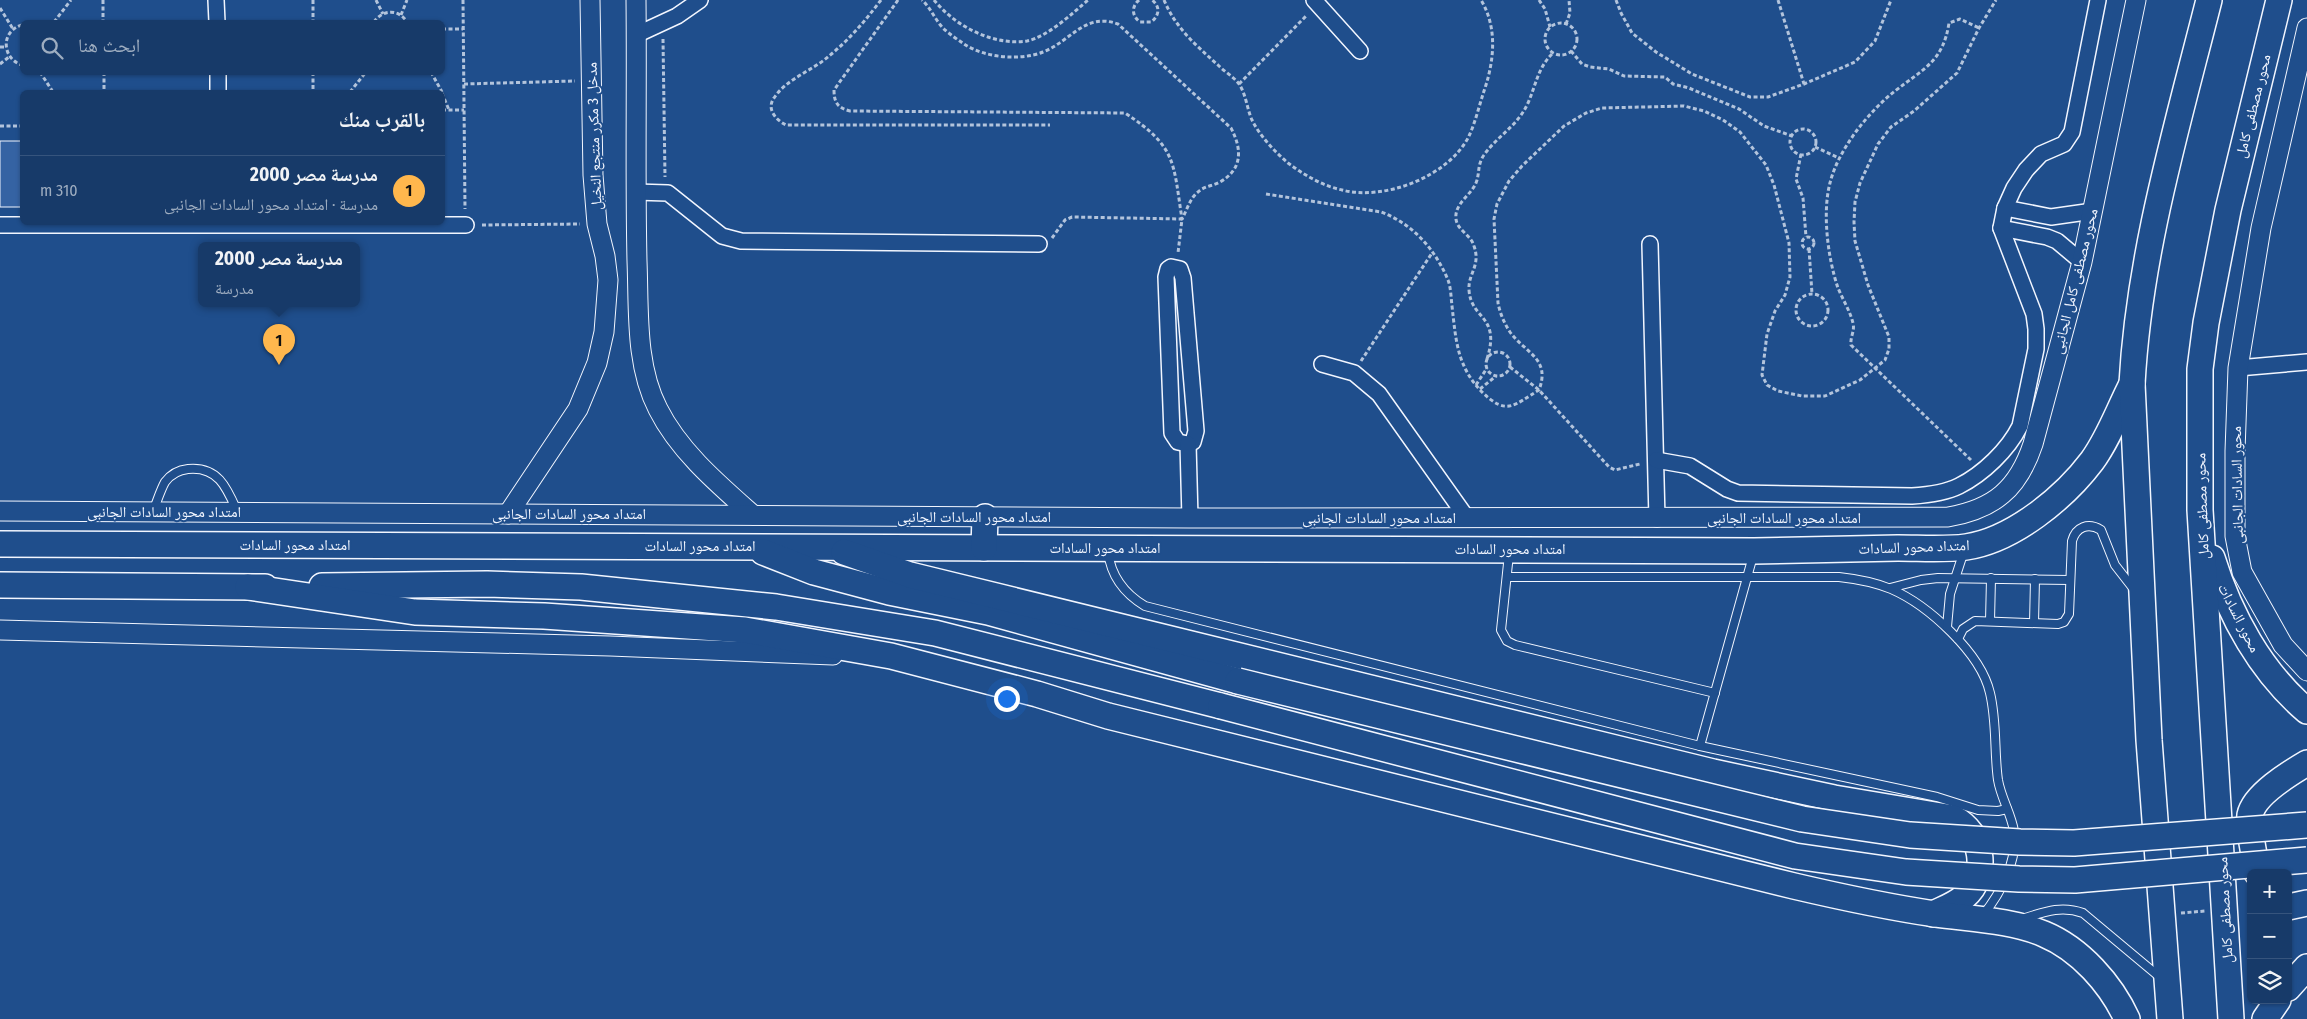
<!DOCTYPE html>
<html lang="ar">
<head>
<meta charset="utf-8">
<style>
	:root { --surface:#173a69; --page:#244571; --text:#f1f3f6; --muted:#9eadc0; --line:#36547d; --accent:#ffb74d }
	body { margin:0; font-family:"Fira Sans Condensed","Noto Naskh Arabic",sans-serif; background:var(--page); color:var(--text); direction:rtl }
	.controls { position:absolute; right:15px; bottom:15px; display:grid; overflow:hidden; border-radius:8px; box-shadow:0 1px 4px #0004 }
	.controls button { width:45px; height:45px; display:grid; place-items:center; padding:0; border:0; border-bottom:1px solid var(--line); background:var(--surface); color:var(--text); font:25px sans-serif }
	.you { position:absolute; left:1006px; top:698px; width:18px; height:18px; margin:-12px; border:4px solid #fff; border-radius:50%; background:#1a73e8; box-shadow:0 0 0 8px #1a73e833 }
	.badge { display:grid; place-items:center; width:32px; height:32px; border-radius:50%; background:var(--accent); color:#111; font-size:16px; font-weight:700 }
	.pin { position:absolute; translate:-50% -41px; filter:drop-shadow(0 1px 2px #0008) }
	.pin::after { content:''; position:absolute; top:26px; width:18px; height:15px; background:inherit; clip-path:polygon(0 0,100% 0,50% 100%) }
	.popup { position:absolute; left:198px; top:242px; width:162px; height:65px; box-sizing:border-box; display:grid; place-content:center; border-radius:8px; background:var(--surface); filter:drop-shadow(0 1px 4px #0005); font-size:16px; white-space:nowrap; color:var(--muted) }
	.popup b { font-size:19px; color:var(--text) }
	.popup::after { content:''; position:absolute; left:50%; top:100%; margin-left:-10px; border:10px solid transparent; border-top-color:var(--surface) }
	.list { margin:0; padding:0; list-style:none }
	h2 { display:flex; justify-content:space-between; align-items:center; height:65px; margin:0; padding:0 20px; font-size:21px }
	h2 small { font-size:16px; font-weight:400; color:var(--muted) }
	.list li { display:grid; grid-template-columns:32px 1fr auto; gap:15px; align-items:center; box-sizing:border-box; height:70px; padding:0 20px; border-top:1px solid var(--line) }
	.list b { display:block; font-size:19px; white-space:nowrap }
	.list p { margin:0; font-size:16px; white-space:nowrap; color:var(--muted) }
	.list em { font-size:16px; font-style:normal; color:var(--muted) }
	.icon { flex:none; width:28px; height:28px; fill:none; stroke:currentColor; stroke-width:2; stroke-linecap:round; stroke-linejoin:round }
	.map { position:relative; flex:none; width:2307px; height:1019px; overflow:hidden; direction:ltr }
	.search { position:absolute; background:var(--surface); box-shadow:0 1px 4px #0004; left:20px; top:20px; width:425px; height:55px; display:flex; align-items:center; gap:12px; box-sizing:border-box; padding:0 18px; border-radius:8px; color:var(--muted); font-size:19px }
	.panel { position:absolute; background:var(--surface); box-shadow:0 1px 4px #0004; left:20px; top:90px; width:425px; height:135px; border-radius:8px; direction:rtl }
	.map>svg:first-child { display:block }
	.building { fill:#3563a3; stroke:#f2f6ff }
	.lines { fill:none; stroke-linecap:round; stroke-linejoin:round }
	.service-casing { stroke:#f2f6ff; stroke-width:10 }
	.minor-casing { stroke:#f2f6ff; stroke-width:18 }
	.tertiary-casing { stroke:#f2f6ff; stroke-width:21 }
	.primary-casing { stroke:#f2f6ff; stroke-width:28 }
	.path { stroke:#b3c4dc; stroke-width:3; stroke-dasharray:4 2.5; stroke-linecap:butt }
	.service { stroke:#1f4e8c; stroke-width:8 }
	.minor { stroke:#1f4e8c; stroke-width:15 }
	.tertiary { stroke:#1f4e8c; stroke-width:19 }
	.primary { stroke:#1f4e8c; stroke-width:25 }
	.primary-bridge-casing { stroke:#f2f6ff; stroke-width:28; stroke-linecap:butt }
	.primary-bridge { stroke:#1f4e8c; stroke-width:25 }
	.labels { text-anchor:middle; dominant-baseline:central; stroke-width:4; stroke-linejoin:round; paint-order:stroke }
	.street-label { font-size:15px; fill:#f2f6ff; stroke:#1f4e8c }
</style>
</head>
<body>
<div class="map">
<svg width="2307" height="1019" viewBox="0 0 2307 1019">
	<rect width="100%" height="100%" fill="#1f4e8c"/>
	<!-- building -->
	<rect class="building" x="0" y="141" width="22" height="66"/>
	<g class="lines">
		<!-- service casing -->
		<g class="service-casing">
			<g id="service">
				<path d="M 153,511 C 157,502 160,491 165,482 C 171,474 178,470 188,469 C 218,466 227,488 237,511"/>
				<path d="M 1108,552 C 1111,576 1125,594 1145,606 L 1700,746 L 1937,797 L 1978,810 L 1998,811 L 2007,809"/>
				<polyline points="1509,554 1501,630 1507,641 1515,645 1715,693"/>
				<path d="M 1507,577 L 1839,577 C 1857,579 1874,582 1891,589 C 1928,605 1981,653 1990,693 C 1997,722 1994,752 1998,780 C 2001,798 2011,813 2014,831 C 2018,860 2001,893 1983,915"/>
				<polyline points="1890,588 1921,580 1938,578 2070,580"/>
				<polyline points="1990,621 1991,578"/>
				<polyline points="2034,623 2035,579"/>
				<polyline points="1947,627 1950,594 1964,551"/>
				<path d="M 1958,639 L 1963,629 L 1975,621 L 2058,624 L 2064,622 L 2069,614 L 2072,541 C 2076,527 2088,522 2101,530 L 2115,565 L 2136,592"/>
				<polyline points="1700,746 1753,556"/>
				<path d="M 2022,919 C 2044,912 2061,905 2083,913 L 2162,979"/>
			</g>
		</g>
		<!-- minor casing -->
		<g class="minor-casing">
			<g id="minor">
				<polyline points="216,0 217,22"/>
				<polyline points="1314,0 1360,51"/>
				<polyline points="636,35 677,16 700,0"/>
				<polyline points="218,72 218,92"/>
				<polyline points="635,192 668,193 722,236 741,241 1039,244"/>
				<polyline points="2005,208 2051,217 2093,211"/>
				<polyline points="0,225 466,225"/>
				<polyline points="2001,228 2047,237 2057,241 2082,262"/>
				<polyline points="1650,244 1657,519"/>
				<polygon points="1171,267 1180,269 1183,278 1196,431 1193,442 1188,444 1178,442 1172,433 1166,277 1168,269"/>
				<polyline points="1322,364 1354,373 1379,394 1467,518"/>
				<polyline points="2238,368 2307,362"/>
				<polyline points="1188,444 1190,518"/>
				<path d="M 1656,460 L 1690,466 L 1727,489 L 1738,493 L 1912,496 C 1928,495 1945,493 1959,486 C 1983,474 2008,450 2020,426 L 2036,349 L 2036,329 L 2034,314 L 2001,228 L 2005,208 L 2014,188 L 2026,170 L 2041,154 L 2064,144 L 2072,132 L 2098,0"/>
			</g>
		</g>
		<!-- tertiary casing -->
		<g class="tertiary-casing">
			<g id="tertiary">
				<path d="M 636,0 C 637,87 635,174 637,261 C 639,309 635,365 658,409 C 679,451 718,484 753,515"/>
				<polyline points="2307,28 2261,228 2238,368 2235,451 2235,536 2242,572 2283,645 2307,671"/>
				<path d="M 0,511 L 1190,518 L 1948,517 C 1994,509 2018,489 2033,444 L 2082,262 L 2136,0"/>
				<polyline points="508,514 578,409 597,363 604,332 608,280 605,256 597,224 593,175 590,0"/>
				<polyline points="0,630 610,646 833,655"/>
			</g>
		</g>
		<!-- primary casing -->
		<g class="primary-casing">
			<g id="primary">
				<path d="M 0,544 L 1754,551 C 1802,550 1850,549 1898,548 C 1920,548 1944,550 1966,547 C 2013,540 2064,498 2092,461 C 2109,438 2119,409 2132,384"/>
				<polyline points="984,548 985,517"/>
				<polyline points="763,552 814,572 889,592 988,612 1238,681"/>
				<path d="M 844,552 L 910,575 L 1713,772 L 1834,798 L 1953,818 C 1983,833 1990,874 1964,897 C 1955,905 1943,909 1933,914"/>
				<path d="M 2212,558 C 2230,616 2261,672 2307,711"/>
				<polyline points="0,585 265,587"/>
				<polyline points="322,586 487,584 581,587 776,607 935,633 1221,706"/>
				<path d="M 248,587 L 415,612 L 544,616 L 745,630 L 891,656 L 1037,694 L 1108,716 L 1794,886 C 1841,897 1888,907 1935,914 C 1971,919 2011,920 2044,934 C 2080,949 2111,984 2127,1019"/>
				<path d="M 2257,873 C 2255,855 2248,832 2250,815 C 2254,795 2290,773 2307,763"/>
				<polyline points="2288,907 2307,903"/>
				<polyline points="2288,988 2307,967"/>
				<path d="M 2170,1019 L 2149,740 L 2132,384 C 2139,253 2177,127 2209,0"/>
				<polyline points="2231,1019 2200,510 2200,369 2206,323 2228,210 2279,0"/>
				<polyline points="2265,1019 2278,1000"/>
			</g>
		</g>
		<!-- path -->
		<g class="path">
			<polyline points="103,0 103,22"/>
			<polyline points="313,0 313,22"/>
			<polyline points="376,0 383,14"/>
			<polyline points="463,0 465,209"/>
			<path d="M 881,0 C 865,21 849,40 829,56 C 812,71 786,79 774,98 C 766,109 776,120 786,125 L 1050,125"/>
			<path d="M 898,0 L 834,90 C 834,103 838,108 850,111 L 1125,113 C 1177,147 1173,162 1182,219 C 1187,210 1190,198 1198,192 C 1204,186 1213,186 1220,182 C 1243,169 1242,149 1231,128 L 1118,24 C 1085,12 1071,41 1043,52 C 1020,61 985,58 964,44 C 958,40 951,35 945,30 C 936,22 931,8 922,0"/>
			<path d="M 934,0 C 955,26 993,46 1027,41 C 1047,37 1073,13 1088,0"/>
			<path d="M 1139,0 C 1131,7 1132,16 1140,22 L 1151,22 C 1159,16 1161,7 1152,0"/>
			<path d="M 1164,0 C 1176,29 1197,46 1219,66 C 1225,72 1234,77 1239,84 C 1246,94 1247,109 1252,120 C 1260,136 1274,151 1288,163 C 1304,175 1323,186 1342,190 C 1384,201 1447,177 1468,138 C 1475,124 1479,106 1484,91 C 1494,62 1498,28 1481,0"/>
			<polyline points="1539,0 1545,9 1550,27"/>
			<polyline points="1616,0 1621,13 1632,33 1656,52 1692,74 1750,97 1768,97 1804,84 1855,62 1875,41 1891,0"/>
			<polyline points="1778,0 1804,84"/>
			<polyline points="0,8 13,29"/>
			<polyline points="401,15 407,0"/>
			<polyline points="54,22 71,0"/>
			<path d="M 374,22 C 383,9 399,9 407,22"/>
			<circle cx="1561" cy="39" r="16"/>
			<polyline points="1566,24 1570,13 1569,0"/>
			<path d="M 22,25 C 0,31 2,59 22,65"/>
			<polyline points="442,29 463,29"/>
			<polyline points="663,39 665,177"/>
			<polyline points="0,47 5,47"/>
			<polyline points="1571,51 1582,64 1590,67 1609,69 1624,76 1665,77 1673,84 1689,88 1739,109 1764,126 1792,136"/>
			<polyline points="0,64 9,57"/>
			<polyline points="40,72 53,92"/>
			<polyline points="104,72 104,92"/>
			<polyline points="313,72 313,92"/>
			<polyline points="431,72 442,92"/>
			<polyline points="464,84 575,81"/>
			<polyline points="1239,84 1307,15"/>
			<polyline points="350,92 366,72"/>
			<polyline points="442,93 449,110"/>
			<polyline points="442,110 464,110"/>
			<polyline points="0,126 22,126"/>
			<circle cx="1803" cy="142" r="13"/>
			<polyline points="1815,147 1839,158"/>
			<polyline points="1801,154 1796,179 1803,198 1806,237"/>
			<path d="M 1266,194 L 1381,212 C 1413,224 1435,249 1448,280 C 1451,288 1451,298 1452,306 C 1456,341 1457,367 1483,393 C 1507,416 1514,405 1539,390 C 1551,358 1525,353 1510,332 C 1504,323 1500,313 1498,303 L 1494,219 L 1497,204 L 1509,181 L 1522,166 L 1564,126 L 1586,113 L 1602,108 L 1684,106 L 1704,111 L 1723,120 L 1740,132 L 1766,165 L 1774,185 L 1789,243 L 1790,277 L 1785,295 L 1775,311 L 1767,334 L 1762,375 L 1767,385 L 1778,391 L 1802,396 L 1825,396 L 1860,380 L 1885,360 L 1889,349 L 1889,337 L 1868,285 L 1855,241 L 1854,222 L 1855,202 L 1860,183 L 1878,144 L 1891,127 L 1914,111 L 1957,73 L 1979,28 L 1996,0"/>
			<polyline points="482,225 580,224"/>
			<circle cx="1808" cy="243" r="6"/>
			<polyline points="1052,238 1065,220 1072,217 1182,219 1178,253"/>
			<polyline points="1809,249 1812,294"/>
			<circle cx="1812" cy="310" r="16"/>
			<circle cx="1498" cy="364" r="12"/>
			<path d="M 1487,359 C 1501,315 1471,320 1469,290 C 1468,273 1481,266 1474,246 C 1471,235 1457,230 1456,219 C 1454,204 1471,195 1476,183 C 1480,173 1477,165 1484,155 C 1498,135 1517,127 1528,103 C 1536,85 1538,67 1553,53"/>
			<polyline points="1361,361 1432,253"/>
			<polyline points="1510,367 1539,390 1609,467 1615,470 1640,464"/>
			<polyline points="1476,385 1487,368"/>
			<polyline points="1480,389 1496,376"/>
			<path d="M 1971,460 L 1851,345 C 1850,337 1855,331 1853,323 C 1850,311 1843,300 1838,288 C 1828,259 1822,213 1830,183 C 1838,150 1868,112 1895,91 C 1923,69 1943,62 1949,23 L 1960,19 L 1979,28"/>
			<polyline points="2181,913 2205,911"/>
		</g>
		<!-- service -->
		<use href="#service" class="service"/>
		<!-- minor -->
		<use href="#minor" class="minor"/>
		<!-- tertiary -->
		<use href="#tertiary" class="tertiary"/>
		<!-- primary -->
		<use href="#primary" class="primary"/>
		<!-- primary-bridge casing -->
		<g class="primary-bridge-casing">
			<g id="primary-bridge">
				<polyline points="1238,681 1802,819 1910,835 2020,842 2074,843 2307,825"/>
				<polyline points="1221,706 1795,856 1906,872 2019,879 2075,880 2307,860"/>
			</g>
		</g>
		<!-- primary-bridge -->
		<use href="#primary-bridge" class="primary-bridge"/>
	</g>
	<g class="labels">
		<!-- street labels -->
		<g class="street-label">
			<text transform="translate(2253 106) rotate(-76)">محور مصطفى كامل</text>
			<text transform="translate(594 136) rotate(-92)">مدخل 3 مكرر منتجع النخيل</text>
			<text transform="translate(2075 281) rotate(-76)">محور مصطفى كامل الجانبى</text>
			<text transform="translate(2237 485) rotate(-91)">محور السادات الجانبى</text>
			<text transform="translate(2202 506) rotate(-92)">محور مصطفى كامل</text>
			<text x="164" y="512">امتداد محور السادات الجانبى</text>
			<text x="569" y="514">امتداد محور السادات الجانبى</text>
			<text x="974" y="517">امتداد محور السادات الجانبى</text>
			<text x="1379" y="518">امتداد محور السادات الجانبى</text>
			<text x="1784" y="518">امتداد محور السادات الجانبى</text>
			<text x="295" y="545">امتداد محور السادات</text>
			<text x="700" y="546">امتداد محور السادات</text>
			<text transform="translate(1914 547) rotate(-2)">امتداد محور السادات</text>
			<text x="1105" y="548">امتداد محور السادات</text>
			<text x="1510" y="549">امتداد محور السادات</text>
			<text transform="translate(2239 618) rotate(63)">محور السادات</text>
			<text transform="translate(2225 910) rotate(-93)">محور مصطفى كامل</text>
		</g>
	</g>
</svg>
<div class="controls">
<button>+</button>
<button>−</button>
<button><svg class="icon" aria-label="layers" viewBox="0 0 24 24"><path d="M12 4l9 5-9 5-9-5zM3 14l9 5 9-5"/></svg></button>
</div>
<div class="you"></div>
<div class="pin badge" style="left:279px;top:365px">1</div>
<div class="popup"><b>مدرسة مصر 2000</b>مدرسة</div>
<div class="search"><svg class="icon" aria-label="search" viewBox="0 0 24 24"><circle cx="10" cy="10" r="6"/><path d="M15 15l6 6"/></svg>ابحث هنا</div>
<section class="panel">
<h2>بالقرب منك<small></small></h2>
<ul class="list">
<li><span class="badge">1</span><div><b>مدرسة مصر 2000</b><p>مدرسة · امتداد محور السادات الجانبى</p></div><em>310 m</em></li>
</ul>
</section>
</div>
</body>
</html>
